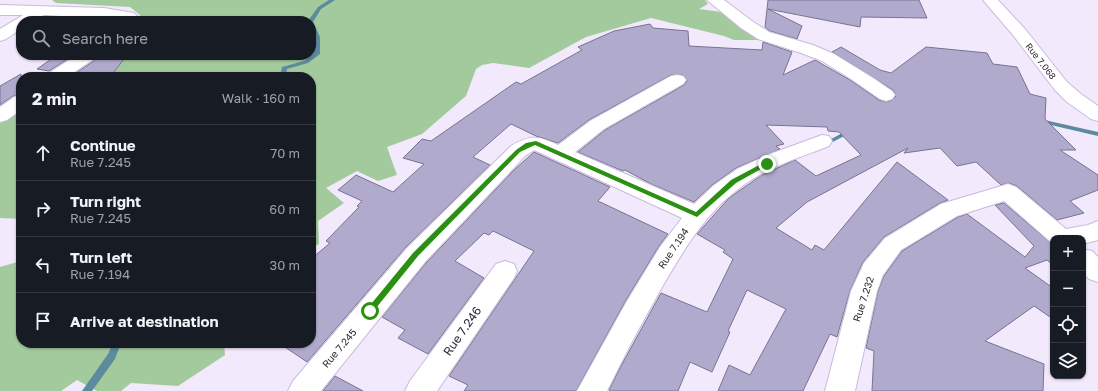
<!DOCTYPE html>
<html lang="en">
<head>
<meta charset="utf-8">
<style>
	:root { --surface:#171b24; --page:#20242c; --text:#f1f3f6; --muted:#9ea1a6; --line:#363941 }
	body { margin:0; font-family:"Golos Text",sans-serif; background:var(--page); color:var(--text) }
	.controls { position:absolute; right:12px; bottom:12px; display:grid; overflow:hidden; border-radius:8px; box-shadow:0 1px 3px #0004 }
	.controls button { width:36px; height:36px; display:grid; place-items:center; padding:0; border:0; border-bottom:1px solid var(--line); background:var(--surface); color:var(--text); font:20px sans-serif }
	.stop { position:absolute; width:12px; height:12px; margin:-9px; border:3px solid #2a9012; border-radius:50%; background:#fff }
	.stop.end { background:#2a9012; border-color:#fff; box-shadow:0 1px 4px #0008 }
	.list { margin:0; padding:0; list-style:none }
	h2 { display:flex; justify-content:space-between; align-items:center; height:52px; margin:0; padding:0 16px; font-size:17px }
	h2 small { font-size:13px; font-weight:400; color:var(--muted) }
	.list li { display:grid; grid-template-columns:26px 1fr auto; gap:12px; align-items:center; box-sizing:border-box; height:56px; padding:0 16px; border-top:1px solid var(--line) }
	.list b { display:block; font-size:15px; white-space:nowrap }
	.list p { margin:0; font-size:13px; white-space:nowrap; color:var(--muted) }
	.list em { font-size:13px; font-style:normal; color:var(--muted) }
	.icon { flex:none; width:22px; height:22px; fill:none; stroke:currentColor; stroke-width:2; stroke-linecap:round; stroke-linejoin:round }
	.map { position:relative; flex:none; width:1098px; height:391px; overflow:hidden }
	.search { position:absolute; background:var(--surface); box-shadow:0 1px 3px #0004; left:16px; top:16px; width:300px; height:44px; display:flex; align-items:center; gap:10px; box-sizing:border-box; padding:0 14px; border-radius:16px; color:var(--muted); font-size:15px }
	.panel { position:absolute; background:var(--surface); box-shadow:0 1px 3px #0004; left:16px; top:72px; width:300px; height:276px; border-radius:16px }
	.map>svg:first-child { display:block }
	.green { fill:#a3ca9c }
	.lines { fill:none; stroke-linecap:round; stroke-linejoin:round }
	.stream { fill:#5c8b9e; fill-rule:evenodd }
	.building { fill:#b0abcc; stroke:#797392 }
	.street-casing { stroke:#cabadb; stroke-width:2 }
	.street { fill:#fff; fill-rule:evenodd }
	.route { fill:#2a9012 }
	.labels { text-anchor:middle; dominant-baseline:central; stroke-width:3; stroke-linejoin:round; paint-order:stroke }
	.far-street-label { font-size:9px; fill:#2e2834; stroke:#fff }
	.street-label { font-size:10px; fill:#2e2834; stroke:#fff }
	.near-street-label { font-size:12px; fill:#2e2834; stroke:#fff }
</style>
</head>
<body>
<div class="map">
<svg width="1098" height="391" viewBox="0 0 1098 391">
	<rect width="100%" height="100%" fill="#f2e9fd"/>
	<!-- green -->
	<g class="green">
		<polygon points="52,0 705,0 708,4 699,9 729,13 760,40 734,40 724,36 651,18 586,37 529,68 493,63 482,65 476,69 466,96 422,134 387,147 397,175 378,181 357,171 326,188 344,203 318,221 319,244 311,248 311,77 80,77 91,72 102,61 96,56 98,55 311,55 311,21 140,21 140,15 130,7 56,3"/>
		<polygon points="21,107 21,219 0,218 0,122"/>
		<polygon points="21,261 21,343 224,343 225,355 178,386 131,383 121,391 97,391 77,380 61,391 0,391 0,267"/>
	</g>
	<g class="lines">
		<!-- stream -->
		<g class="stream">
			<polygon points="329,0 335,0 321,9 313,22 320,37 320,54 308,63 287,69 286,77 280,77 282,67 304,61 314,53 314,37 311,29 311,21 308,21 318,7"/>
			<polygon points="1040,119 1098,132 1098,136 1038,122 1037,121"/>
			<polygon points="846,131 848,132 849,133 848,134 827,145 825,146 822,144"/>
			<polygon points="113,343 121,343 115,359 92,391 82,391 108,354"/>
		</g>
	</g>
	<!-- building -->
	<g class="building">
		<polygon points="768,0 919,0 927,18 861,17 860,27 768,9 802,26 797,39 770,31 765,27"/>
		<polygon points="650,24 653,28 688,31 689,46 762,50 763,42 792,52 783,75 815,60 850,80 879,100 886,102 892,100 896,96 893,90 832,52 841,47 880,70 891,73 926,47 987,53 993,64 1017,67 1030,94 1046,98 1045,119 1076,150 1060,150 1098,175 1098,190 1070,201 1084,213 1057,220 1017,186 1009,183 1001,185 976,162 957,166 940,148 904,153 908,148 807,202 776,228 812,250 815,245 824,250 897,162 948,200 940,203 884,237 863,262 850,291 837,337 830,334 803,391 718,391 729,365 750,375 786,309 747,290 728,331 730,332 712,372 690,362 678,391 611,391 609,390 621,366 661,293 707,312 733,259 723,252 725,250 697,234 729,198 762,175 795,160 816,176 861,155 839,132 828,131 827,127 766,125 784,144 776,146 780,149 736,168 712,185 694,202 651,184 625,170 623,171 578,152 605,130 684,85 687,81 683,75 671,75 589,120 558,143 536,136 511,124 473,157 490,165 406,247 307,362 279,343 311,343 311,259 330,243 326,241 359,207 357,206 362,201 338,190 356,175 393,192 424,164 403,158 422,139 431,141 516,82 521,84 582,50 578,47 614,31"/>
		<polygon points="57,55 74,55 49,71 37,69"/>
		<polygon points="97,55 127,55 110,77 84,77 73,75 95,60"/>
		<polygon points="21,74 21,94 13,96 0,105 0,86"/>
		<polygon points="534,152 610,187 598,201 668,234 659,246 626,300 576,391 464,391 468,385 449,376 534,251 493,231 489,235 484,233 455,261 484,278 428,354 398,338 405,330 382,317 426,263 514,170"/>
		<polygon points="1004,203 1053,245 1053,265 1047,260 1025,268 1053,288 1053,319 1034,306 985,341 1044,364 1043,391 872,391 874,351 866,348 878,291 884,276 902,251 958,217 967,214 1025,257 1034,246 995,205"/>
		<polygon points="335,376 363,391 323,391"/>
	</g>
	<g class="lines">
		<!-- street casing -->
		<g class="street-casing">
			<g id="street">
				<polygon points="707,0 724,0 752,21 769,32 813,45 834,54 873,78 892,91 895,95 892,99 886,101 880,99 851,79 822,61 801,53 758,39 741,28"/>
				<polygon points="983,0 998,0 1025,29 1067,82 1081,94 1098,106 1098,121 1091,119 1067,102 1055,90 1013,35"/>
				<polygon points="0,5 104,8 134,13 142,21 44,15 34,21 21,21 21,29 6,39 0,41 0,29 23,15 0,15"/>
				<polygon points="77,55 96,55 94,59 67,77 46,77 49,73"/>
				<path d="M 677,75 L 683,76 L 686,80 L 683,84 L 604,129 L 575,152 L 694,204 L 713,186 L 737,169 L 770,154 L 822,135 L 829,136 L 832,141 L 829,146 C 799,158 767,167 741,187 C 705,213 683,251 661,289 C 642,322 624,356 607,391 L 577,391 L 627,301 L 660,247 L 682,218 L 534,150 L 525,156 L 425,262 L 321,391 L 288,391 L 293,381 L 407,248 L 511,146 C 532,134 537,136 558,145 L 590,121 L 671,76 Z"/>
				<polygon points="21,95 21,110 7,120 0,122 0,107 14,97"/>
				<polygon points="1008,184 1016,187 1066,229 1088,225 1098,221 1098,240 1083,244 1083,238 1053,238 1053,244 1004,201 957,216 901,250 883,275 877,291 855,391 825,391 851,291 864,263 885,238 941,204"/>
				<polygon points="1083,249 1092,251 1098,257 1098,282 1089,279 1083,273"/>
				<polygon points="505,261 514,264 517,271 514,278 437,391 405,391 410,381 496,264"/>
			</g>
		</g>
		<!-- street -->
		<use href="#street" class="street"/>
	</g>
	<!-- route -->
	<polygon class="route" points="536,141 696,212 731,180 765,162 770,164 736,183 697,217 535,145 520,152 418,256 372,313 367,313 367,309 413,253 516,150 526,143"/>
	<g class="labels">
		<!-- far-street labels -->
		<g class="far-street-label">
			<text transform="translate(1041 61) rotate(52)">Rue 7.068</text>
		</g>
		<!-- street labels -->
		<g class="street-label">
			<text transform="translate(673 248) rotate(-56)">Rue 7.194</text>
			<text transform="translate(863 299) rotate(-72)">Rue 7.232</text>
			<text transform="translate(339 348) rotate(-50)">Rue 7.245</text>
		</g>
		<!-- near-street labels -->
		<g class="near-street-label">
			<text transform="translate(462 331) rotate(-55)">Rue 7.246</text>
		</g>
	</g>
</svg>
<div class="controls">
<button>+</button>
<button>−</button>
<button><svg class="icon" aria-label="locate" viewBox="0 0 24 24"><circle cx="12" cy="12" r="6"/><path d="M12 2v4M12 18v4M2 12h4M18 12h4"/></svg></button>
<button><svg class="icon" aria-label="layers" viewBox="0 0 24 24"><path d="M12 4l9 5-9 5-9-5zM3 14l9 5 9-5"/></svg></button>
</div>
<div class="stop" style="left:370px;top:311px"></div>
<div class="stop end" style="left:767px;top:164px"></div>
<div class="search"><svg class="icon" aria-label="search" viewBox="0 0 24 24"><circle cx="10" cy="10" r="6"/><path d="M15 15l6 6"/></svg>Search here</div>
<section class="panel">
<h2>2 min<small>Walk · 160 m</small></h2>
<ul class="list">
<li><svg class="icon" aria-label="ahead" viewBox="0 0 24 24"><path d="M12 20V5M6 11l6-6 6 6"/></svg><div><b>Continue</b><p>Rue 7.245</p></div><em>70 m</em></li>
<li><svg class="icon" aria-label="right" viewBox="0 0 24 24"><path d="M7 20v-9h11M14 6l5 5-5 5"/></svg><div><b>Turn right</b><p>Rue 7.245</p></div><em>60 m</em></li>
<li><svg class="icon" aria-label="left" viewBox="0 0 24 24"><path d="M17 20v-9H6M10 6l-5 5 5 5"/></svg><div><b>Turn left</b><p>Rue 7.194</p></div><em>30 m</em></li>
<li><svg class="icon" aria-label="arrive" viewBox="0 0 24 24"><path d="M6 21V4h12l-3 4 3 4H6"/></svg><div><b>Arrive at destination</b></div></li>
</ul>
</section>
</div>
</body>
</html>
